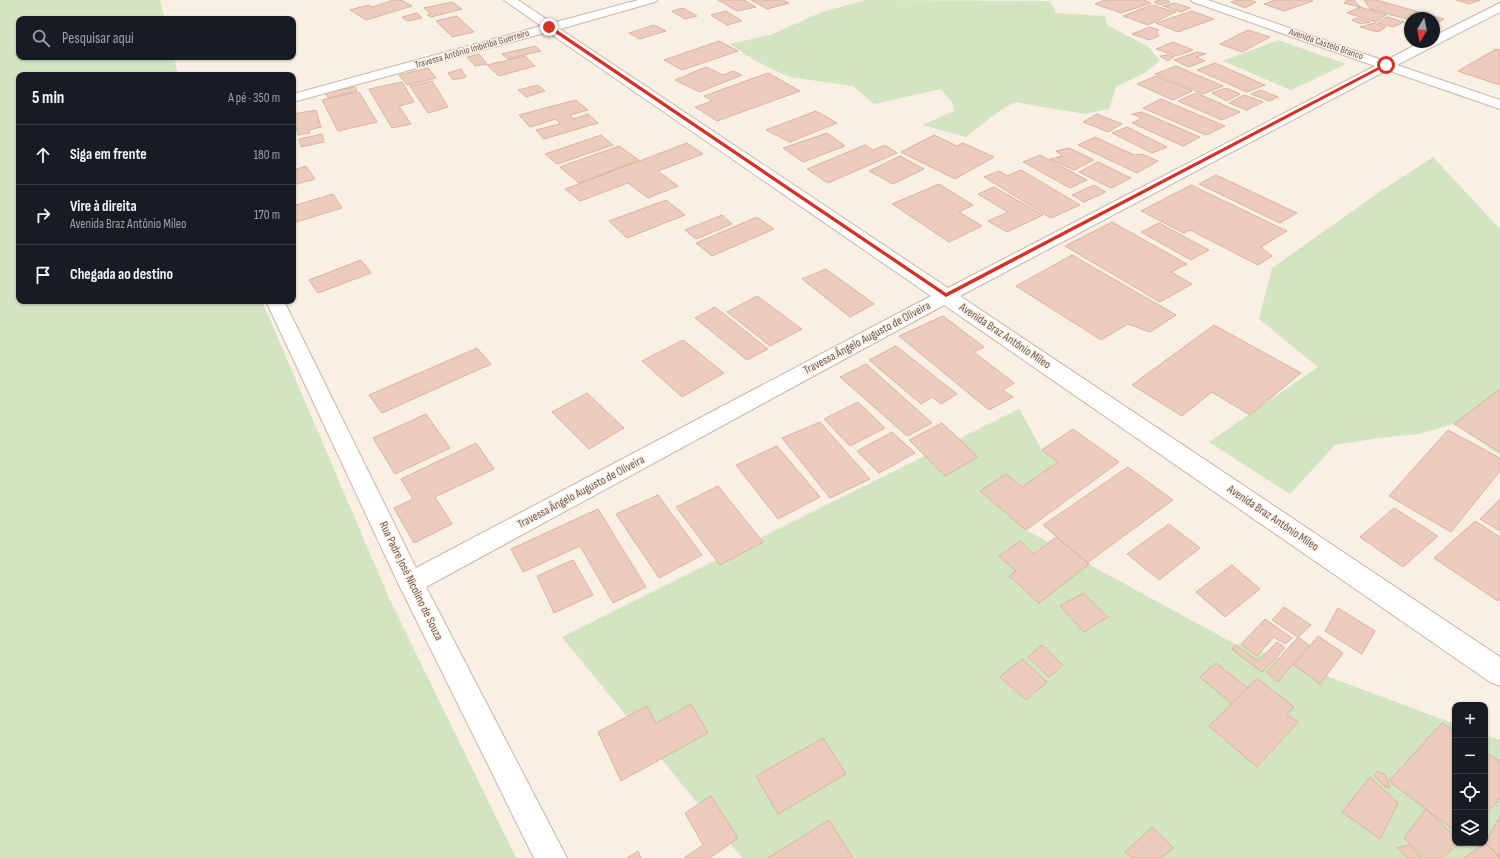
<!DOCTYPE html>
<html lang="pt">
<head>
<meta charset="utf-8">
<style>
	:root { --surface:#171b24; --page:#20242c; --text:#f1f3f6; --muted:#9ea1a6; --line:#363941 }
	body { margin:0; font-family:"Sofia Sans Condensed",sans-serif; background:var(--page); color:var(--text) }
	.controls { position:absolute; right:12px; bottom:12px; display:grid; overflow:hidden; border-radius:8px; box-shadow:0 1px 3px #0004 }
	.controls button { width:36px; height:36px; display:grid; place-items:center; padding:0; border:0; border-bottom:1px solid var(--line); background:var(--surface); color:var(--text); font:20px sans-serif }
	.compass { position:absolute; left:1404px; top:12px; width:36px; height:36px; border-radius:50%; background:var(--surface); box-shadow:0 1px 3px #0004; rotate:190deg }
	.stop { position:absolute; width:12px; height:12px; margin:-9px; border:3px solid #d93025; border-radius:50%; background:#fff }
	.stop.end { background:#d93025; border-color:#fff; box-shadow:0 1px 4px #0008 }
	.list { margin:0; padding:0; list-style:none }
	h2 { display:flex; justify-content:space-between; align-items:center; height:52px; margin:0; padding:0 16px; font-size:17px }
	h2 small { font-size:13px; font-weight:400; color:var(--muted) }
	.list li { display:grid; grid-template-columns:26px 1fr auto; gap:12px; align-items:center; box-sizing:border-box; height:60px; padding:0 16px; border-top:1px solid var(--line) }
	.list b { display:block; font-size:15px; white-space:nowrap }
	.list p { margin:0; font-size:13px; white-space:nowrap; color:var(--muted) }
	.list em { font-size:13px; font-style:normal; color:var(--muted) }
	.icon { flex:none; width:22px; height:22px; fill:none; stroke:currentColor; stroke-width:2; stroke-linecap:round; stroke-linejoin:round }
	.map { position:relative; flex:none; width:1500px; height:858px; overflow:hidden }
	.search { position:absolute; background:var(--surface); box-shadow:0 1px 3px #0004; left:16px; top:16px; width:280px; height:44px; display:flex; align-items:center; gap:10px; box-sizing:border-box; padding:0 14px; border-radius:8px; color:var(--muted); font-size:15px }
	.panel { position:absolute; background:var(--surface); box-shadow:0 1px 3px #0004; left:16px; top:72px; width:280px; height:232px; border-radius:8px }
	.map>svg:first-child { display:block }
	.green { fill:#d3e4c3 }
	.building { fill:#ebccbd; stroke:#dcb3a0 }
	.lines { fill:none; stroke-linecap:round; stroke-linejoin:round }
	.minor-casing { stroke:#c8b6ab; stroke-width:2 }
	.minor { fill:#fff; fill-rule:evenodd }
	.route { fill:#d93025 }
	.labels { text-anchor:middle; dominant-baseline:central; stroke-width:3; stroke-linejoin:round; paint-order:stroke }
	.far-street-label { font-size:10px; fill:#6d564c; stroke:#fcf3e8 }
	.street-label { font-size:12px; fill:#6d564c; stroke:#fcf3e8 }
</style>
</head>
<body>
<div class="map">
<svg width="1500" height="858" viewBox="0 0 1500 858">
	<rect width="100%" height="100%" fill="#f9efe2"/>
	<!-- green -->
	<g class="green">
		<polygon points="0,0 160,0 165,19 19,19 19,57 174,57 178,75 19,75 19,301 262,301 389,598 516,858 0,858"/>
		<polygon points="866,0 1050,1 1056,13 1105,16 1107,25 1149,47 1160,61 1143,74 1116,87 1109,109 1085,114 1015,102 998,112 966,137 922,125 954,111 952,102 941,89 874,104 853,86 789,77 754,60 730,44 770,35 822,12"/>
		<polygon points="1278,40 1346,64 1291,90 1223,61"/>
		<polygon points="1433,157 1500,229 1500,455 1454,424 1418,434 1379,438 1335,445 1290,494 1209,442 1318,367 1259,319 1272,268 1378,193"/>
		<polygon points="1019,409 1042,450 1058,462 1022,487 1006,474 980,491 1026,530 1235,644 1241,644 1455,724 1455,843 1485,843 1485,735 1500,740 1500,858 742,858 562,637"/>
	</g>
	<!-- building -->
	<g class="building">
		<polygon points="394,0 401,0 412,6 366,20 350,10 369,5 372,7"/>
		<polygon points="718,0 744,0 756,7 737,11"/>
		<polygon points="751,0 783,0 789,3 767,9"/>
		<polygon points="1105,0 1144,0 1151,3 1121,13 1095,4"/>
		<polygon points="1159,0 1167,0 1170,2 1159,5 1154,2"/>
		<polygon points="1237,0 1249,0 1256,2 1245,8 1231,2"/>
		<polygon points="1275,0 1308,0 1313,1 1284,11 1264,4"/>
		<polygon points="1347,0 1354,0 1360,7 1344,3"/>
		<polygon points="1364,0 1376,0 1444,19 1434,25 1434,18 1410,18 1410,20 1370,9"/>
		<polygon points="1456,0 1480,0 1469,4"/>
		<polygon points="452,2 462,9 431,17 427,15 431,14 424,8"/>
		<polygon points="1175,3 1190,8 1181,12 1163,6"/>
		<polygon points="1151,5 1176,12 1148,25 1123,16"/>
		<polygon points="1360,7 1386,15 1376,22 1347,13"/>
		<polygon points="683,8 697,16 685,19 672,11"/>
		<polygon points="726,11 742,21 727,25 711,15"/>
		<polygon points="1192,11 1214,19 1178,32 1156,23"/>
		<polygon points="417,13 422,18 407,21 402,17"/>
		<polygon points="457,16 474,32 452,37 436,21"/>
		<polygon points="1387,17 1404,22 1393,27 1378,23"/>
		<polygon points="1357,18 1370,22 1361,24 1352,20"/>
		<polygon points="1374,23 1386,27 1378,32 1360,27"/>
		<polygon points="654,25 666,31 640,39 629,33"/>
		<polygon points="1150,27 1159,30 1156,31 1159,36 1149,40 1132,34"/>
		<polygon points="1248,30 1270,37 1242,52 1220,44"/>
		<polygon points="719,41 738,51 682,70 664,60"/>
		<polygon points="1173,42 1193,50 1176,56 1156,49"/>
		<polygon points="535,46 541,51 508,59 502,54"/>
		<polygon points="1496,49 1500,50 1500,85 1458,71"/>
		<polygon points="1197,52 1206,54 1196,57 1205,61 1189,67 1174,60"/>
		<polygon points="479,54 487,64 475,66 467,57"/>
		<polygon points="1167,55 1174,57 1168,61 1160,56"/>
		<polygon points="525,56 535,66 499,76 487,65"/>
		<polygon points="1215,63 1265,85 1247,92 1197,70"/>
		<polygon points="1176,66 1223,86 1203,94 1155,74"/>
		<polygon points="706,67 723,75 733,71 742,75 700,92 675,80"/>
		<polygon points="428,68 436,78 407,85 399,75"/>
		<polygon points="461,69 466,77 453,80 448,73"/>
		<polygon points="768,73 800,91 717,121 695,107 712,101 704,96"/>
		<polygon points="1156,76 1192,91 1173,100 1137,84"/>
		<polygon points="432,81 448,107 428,113 410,86"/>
		<polygon points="402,82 414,102 399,106 411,124 392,128 369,89"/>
		<polygon points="538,85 545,91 526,97 518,90"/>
		<polygon points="355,87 357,91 328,98 326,93"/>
		<polygon points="1226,88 1240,94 1227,101 1212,93"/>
		<polygon points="1261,90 1278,97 1269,101 1251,94"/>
		<polygon points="359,92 377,122 338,131 322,100"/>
		<polygon points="1196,93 1240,112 1222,120 1178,101"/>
		<polygon points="1244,95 1263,102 1247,110 1229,103"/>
		<polygon points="1161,99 1225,126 1206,135 1143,108"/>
		<polygon points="576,100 588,110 570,115 574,119 588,114 598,123 544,139 536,130 560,124 556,119 530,127 519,115"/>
		<polygon points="316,110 321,127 309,130 310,133 298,135 293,114"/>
		<polygon points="816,111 837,123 790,142 766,130"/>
		<polygon points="1142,112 1200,137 1183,146 1132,123 1142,118 1132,114"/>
		<polygon points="1097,114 1122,124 1108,132 1083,122"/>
		<polygon points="1127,127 1167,147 1152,153 1112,133"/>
		<polygon points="827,133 845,146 803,162 783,148"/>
		<polygon points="322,134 324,142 301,147 299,139"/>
		<polygon points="601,135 613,145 557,164 545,154"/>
		<polygon points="934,135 957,146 963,143 994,157 955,179 901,152"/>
		<polygon points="1095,137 1134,155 1142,154 1158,161 1137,173 1078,145"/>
		<polygon points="687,143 703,154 658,171 678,186 648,198 628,183 580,201 565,189"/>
		<polygon points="865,145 873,150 885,145 897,153 828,183 807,169"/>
		<polygon points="619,146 639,160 579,183 560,167"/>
		<polygon points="1069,148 1094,160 1074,170 1050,159 1063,156 1056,151"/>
		<polygon points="1040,155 1087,180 1070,188 1023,162"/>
		<polygon points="900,156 924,169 893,184 869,171"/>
		<polygon points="1098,162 1131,178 1111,188 1079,172"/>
		<polygon points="306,166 315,179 293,185 293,170"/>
		<polygon points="1021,170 1080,205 1051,218 984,177 999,171 1007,176"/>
		<polygon points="1216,175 1297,213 1280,223 1199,184"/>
		<polygon points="939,184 973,205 959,212 982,226 949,242 892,204"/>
		<polygon points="1094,185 1106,192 1084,202 1072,195"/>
		<polygon points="1191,185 1287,231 1261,247 1272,256 1258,265 1190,230 1184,233 1141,211"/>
		<polygon points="994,187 1043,215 1007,232 988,221 1008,212 978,194"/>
		<polygon points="333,194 342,208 293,223 293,206"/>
		<polygon points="666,200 685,215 627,238 609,221"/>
		<polygon points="722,215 732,224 696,239 685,230"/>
		<polygon points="757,217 774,229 712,256 696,243"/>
		<polygon points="1112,222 1187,264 1171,272 1192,284 1160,302 1065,246"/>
		<polygon points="1159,223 1209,250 1191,260 1141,232"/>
		<polygon points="1072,255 1176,315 1150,332 1128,324 1101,340 1016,286"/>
		<polygon points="361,260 371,273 318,293 309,280"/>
		<polygon points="826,269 874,304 850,317 802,279"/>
		<polygon points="757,296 802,329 770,346 727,312"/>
		<polygon points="715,307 768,349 747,360 695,318"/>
		<polygon points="943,316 984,347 974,352 1014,383 1003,390 1013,397 989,410 899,336"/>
		<polygon points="1214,325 1301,373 1250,415 1212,392 1182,416 1132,385"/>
		<polygon points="683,340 724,373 682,397 642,361"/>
		<polygon points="896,346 957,394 941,404 932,397 921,404 869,360"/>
		<polygon points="477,348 491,364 382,413 369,395"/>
		<polygon points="866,364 932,423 907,436 840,377"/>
		<polygon points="1500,389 1500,452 1454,424"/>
		<polygon points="587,393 624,428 589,449 552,412"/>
		<polygon points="858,402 885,428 850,446 824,419"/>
		<polygon points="426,414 450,448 395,474 373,438"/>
		<polygon points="820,422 870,479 830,498 782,438"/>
		<polygon points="942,423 978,457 945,476 909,440"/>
		<polygon points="1073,429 1119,462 1026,530 980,491 1006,474 1022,487 1058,462 1042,450"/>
		<polygon points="1448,430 1500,458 1500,471 1451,532 1389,496"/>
		<polygon points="892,432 915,453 879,473 857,451"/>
		<polygon points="476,443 494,469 435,497 452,524 414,543 394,508 413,499 401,479"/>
		<polygon points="777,446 820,497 778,519 736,465"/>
		<polygon points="1128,467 1173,500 1087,563 1043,525"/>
		<polygon points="718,486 763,542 720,565 676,507"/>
		<polygon points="658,495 702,555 659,578 616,514"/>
		<polygon points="1500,499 1500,531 1480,519"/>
		<polygon points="1394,508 1438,536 1403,567 1360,537"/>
		<polygon points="598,509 646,587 613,603 580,546 523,572 511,549"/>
		<polygon points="1475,521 1500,537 1500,598 1498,601 1434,558"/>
		<polygon points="1169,524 1200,548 1159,580 1127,554"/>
		<polygon points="1056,537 1089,564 1039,603 1009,576 1016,571 999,556 1020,541 1034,554"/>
		<polygon points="573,560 593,595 554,613 537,576"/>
		<polygon points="1232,565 1260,589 1225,617 1196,592"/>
		<polygon points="1083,593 1108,617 1084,632 1060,606"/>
		<polygon points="1284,607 1311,625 1298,637 1272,620"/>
		<polygon points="1338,608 1375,631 1362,654 1325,631"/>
		<polygon points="1265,619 1292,638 1285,644 1274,637 1257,656 1241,644"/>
		<polygon points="1318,636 1343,653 1320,684 1294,665"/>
		<polygon points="1298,637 1309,645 1278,682 1267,672"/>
		<polygon points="1277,642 1285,648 1262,672 1232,649 1235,645 1258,661"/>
		<polygon points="1042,645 1063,665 1049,677 1028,657"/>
		<polygon points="1022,659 1047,682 1026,700 1000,677"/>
		<polygon points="1216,663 1248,688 1232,704 1200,677"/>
		<polygon points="1257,678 1294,707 1287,714 1298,722 1257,767 1209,726"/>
		<polygon points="691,704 708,733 621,781 598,732 647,706 656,723"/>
		<polygon points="1442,723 1455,732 1455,831 1389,781"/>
		<polygon points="823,738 846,774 778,814 756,776"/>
		<polygon points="1485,752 1500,761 1500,799 1485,814"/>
		<polygon points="1378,771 1385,775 1390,788 1384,786 1374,775"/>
		<polygon points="1370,777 1398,803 1380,839 1342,812"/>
		<polygon points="711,796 738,838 710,858 684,858 703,845 685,813"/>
		<polygon points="1426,809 1455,837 1455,843 1459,843 1442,858 1425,858 1404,838"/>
		<polygon points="1500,816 1500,857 1485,843"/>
		<polygon points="829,820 853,858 768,858"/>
		<polygon points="1152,827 1174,848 1161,858 1131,858 1125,852"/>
		<polygon points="1485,843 1500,858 1464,858"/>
		<polygon points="1409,845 1421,858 1408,858 1397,848"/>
		<polygon points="638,851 641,858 627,858"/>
	</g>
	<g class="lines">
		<!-- minor casing -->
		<g class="minor-casing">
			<polygon id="minor" points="504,0 518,0 552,23 638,0 657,0 655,2 560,29 948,288 1375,66 1193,2 1191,0 1208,0 1385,61 1421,42 1434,42 1434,36 1500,3 1500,12 1397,65 1500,100 1500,109 1387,70 960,296 1500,657 1500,686 1490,682 944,305 426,587 567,858 534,858 398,583 266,301 284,301 416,568 931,296 548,32 293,102 293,94 541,26"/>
		</g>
		<!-- minor -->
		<use href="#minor" class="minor"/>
	</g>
	<!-- route -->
	<polygon class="route" points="548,26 551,26 946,293 1384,64 1388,65 946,297 548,28"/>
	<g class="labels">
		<!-- far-street labels -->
		<g class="far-street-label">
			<text transform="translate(1326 44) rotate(19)">Avenida Castelo Branco</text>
			<text transform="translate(472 49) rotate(-16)">Travessa Antônio Imbiriba Guerreiro</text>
		</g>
		<!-- street labels -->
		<g class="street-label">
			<text transform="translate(1005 336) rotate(34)">Avenida Braz Antônio Mileo</text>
			<text transform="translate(867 338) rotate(-28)">Travessa Ângelo Augusto de Oliveira</text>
			<text transform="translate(581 492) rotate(-28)">Travessa Ângelo Augusto de Oliveira</text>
			<text transform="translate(1273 518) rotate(34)">Avenida Braz Antônio Mileo</text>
			<text transform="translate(411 581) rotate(64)">Rua Padre José Nicolino de Souza</text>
		</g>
	</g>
</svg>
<div class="controls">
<button>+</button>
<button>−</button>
<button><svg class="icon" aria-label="locate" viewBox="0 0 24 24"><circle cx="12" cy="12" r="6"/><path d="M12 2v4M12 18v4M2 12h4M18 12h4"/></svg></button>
<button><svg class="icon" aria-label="layers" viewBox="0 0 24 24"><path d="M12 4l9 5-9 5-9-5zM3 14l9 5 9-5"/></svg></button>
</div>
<svg class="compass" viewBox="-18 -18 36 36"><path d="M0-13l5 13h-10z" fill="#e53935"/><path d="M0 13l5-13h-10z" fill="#9ea1a6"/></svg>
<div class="stop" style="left:1386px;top:65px"></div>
<div class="stop end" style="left:549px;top:27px"></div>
<div class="search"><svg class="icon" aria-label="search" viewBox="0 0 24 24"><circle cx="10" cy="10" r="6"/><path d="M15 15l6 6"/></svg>Pesquisar aqui</div>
<section class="panel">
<h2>5 min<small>A pé · 350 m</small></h2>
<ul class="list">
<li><svg class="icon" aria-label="ahead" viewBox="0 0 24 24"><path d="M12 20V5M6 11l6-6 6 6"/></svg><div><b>Siga em frente</b></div><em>180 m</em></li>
<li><svg class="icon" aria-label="right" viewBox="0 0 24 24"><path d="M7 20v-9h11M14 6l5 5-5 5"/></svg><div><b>Vire à direita</b><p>Avenida Braz Antônio Mileo</p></div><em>170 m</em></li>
<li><svg class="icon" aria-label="arrive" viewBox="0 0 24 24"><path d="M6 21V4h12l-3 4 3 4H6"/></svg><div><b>Chegada ao destino</b></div></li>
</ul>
</section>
</div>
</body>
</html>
